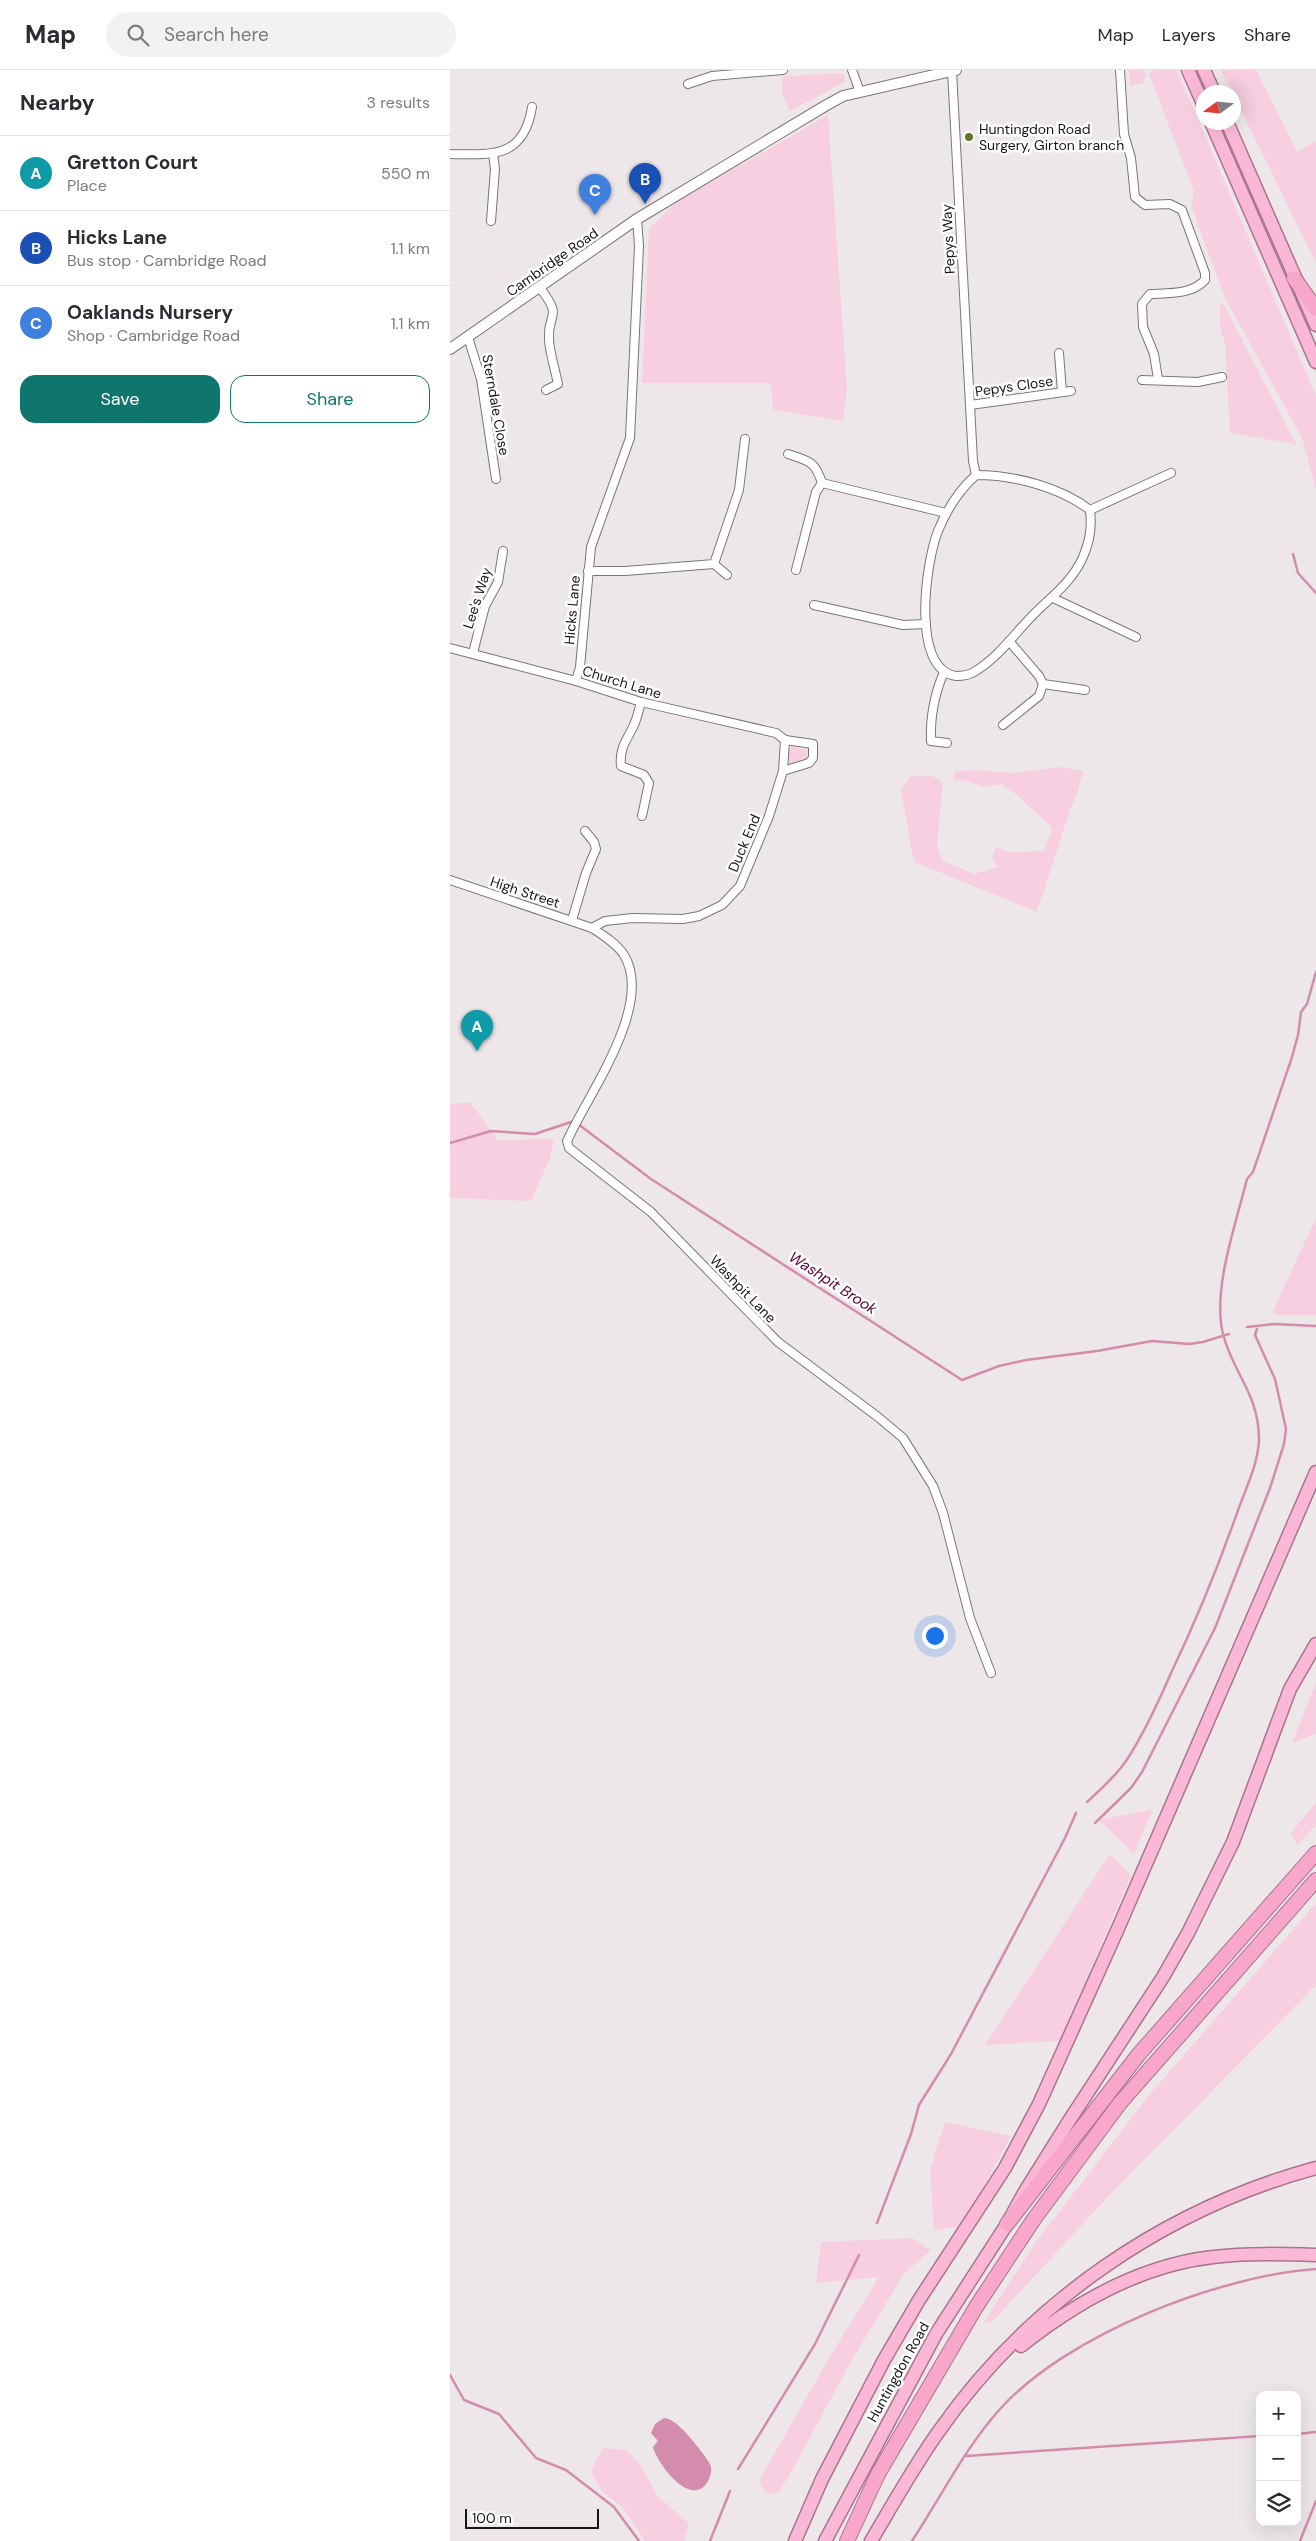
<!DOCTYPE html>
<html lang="en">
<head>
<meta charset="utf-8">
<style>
	:root { --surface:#fff; --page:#f2f2f3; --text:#2b2b33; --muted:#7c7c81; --line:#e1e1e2; --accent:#0f766e }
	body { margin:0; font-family:"DM Sans",sans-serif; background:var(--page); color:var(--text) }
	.controls { position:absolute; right:15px; bottom:15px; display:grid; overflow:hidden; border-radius:10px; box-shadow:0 5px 20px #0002 }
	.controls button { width:45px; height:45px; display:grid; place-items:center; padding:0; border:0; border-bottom:1px solid var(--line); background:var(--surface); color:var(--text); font:25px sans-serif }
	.compass { position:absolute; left:746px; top:15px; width:45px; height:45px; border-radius:50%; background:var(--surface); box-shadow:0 5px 20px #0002; rotate:255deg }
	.scale { position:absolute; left:15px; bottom:12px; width:134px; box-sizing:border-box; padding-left:5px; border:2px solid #171516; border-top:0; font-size:14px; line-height:18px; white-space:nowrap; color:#171516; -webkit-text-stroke:4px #fff; paint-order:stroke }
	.you { position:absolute; left:484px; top:1565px; width:18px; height:18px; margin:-12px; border:4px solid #fff; border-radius:50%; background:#1a73e8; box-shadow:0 0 0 8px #1a73e833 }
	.badge { display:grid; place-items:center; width:32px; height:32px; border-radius:50%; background:var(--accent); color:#fff; font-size:16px; font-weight:700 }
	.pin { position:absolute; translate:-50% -41px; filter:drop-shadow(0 1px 2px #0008) }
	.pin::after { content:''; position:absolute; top:26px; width:18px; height:15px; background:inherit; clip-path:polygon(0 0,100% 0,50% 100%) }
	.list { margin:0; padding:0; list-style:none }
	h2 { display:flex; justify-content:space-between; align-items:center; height:65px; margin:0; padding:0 20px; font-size:21px }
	h2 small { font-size:16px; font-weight:400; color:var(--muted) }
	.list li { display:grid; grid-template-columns:32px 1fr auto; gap:15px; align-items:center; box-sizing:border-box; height:75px; padding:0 20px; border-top:1px solid var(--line) }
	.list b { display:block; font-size:19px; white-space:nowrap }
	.list p { margin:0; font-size:16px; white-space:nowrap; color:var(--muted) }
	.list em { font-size:16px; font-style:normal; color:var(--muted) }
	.actions { display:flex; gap:10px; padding:15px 20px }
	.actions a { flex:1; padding:11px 0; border:1px solid var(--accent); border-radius:15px; text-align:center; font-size:18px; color:var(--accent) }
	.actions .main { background:var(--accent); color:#fff }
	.icon { flex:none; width:28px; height:28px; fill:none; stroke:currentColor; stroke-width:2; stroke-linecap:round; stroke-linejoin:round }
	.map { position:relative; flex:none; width:866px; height:2471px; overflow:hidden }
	header { display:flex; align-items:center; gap:30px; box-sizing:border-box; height:70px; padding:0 25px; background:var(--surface); border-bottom:1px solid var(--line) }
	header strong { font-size:24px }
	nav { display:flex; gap:28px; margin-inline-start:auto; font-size:18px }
	.search { width:350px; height:45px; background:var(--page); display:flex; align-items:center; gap:12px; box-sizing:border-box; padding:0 18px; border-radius:28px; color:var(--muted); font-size:19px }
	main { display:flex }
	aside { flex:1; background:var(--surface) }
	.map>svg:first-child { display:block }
	.green { fill:#f7cfe0 }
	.water { fill:#d48cad }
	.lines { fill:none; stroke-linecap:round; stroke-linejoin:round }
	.stream { stroke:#d48cad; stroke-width:2.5 }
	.minor-casing { stroke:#7c7578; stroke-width:10 }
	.tertiary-casing { stroke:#7c7578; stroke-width:12 }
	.trunk-casing { stroke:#a9748c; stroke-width:15 }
	.motorway-casing { stroke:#a9748c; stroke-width:16 }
	.minor { stroke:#fff; stroke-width:8 }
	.tertiary { stroke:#fff; stroke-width:10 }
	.trunk { stroke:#fab8d6; stroke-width:12 }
	.motorway { stroke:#f8a7cb; stroke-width:14 }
	.poi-dot { fill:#637626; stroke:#fff; stroke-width:2 }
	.labels { text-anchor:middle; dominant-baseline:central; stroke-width:5; stroke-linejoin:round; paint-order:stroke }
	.poi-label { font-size:14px; fill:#171516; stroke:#fff; text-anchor:start }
	.street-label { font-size:14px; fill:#171516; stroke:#fff }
	.water-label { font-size:15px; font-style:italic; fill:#590037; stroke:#fff }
</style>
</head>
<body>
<header>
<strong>Map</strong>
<div class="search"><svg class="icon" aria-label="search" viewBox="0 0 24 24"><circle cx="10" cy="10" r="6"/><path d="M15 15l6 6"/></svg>Search here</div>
<nav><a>Map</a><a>Layers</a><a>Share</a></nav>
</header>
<main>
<aside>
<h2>Nearby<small>3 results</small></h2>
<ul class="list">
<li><span class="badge" style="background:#0f9aa8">A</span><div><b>Gretton Court</b><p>Place</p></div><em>550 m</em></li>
<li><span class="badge" style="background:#1a4fb4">B</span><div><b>Hicks Lane</b><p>Bus stop · Cambridge Road</p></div><em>1.1 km</em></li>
<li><span class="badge" style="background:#3f7fe0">C</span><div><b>Oaklands Nursery</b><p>Shop · Cambridge Road</p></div><em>1.1 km</em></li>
</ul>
<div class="actions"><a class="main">Save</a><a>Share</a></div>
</aside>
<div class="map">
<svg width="866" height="2471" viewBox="0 0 866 2471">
	<rect width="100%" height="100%" fill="#eee7ea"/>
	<!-- green -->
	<g class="green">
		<polygon points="679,0 694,0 696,6 693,8 694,13 680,16"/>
		<polygon points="704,0 727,0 866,326 866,420 852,368 775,228 741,136 744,121 699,4"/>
		<polygon points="771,0 806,0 847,82 866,71 866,193"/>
		<polygon points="384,3 394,4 396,11 340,41 332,24 332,7"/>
		<polygon points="378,45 397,319 393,351 323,340 321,313 192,313 199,159 225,133"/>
		<polygon points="770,233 775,237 846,374 780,363 775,274 770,257"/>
		<polygon points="342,676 357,680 358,690 339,695 338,681"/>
		<polygon points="611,697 633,701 628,722 620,740 587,842 465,792 462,783 451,720 460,707 481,705 493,713 487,775 492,790 524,804 548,797 542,788 546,777 559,782 594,781 602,758 566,724 551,714 535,717 512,710 503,711 505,702 522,700 564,703"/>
		<polygon points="20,1032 48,1070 104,1069 100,1088 81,1131 0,1128 0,1034"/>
		<polygon points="866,1148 866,1245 827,1245 823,1241"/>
		<polygon points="866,1612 866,1664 842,1673"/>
		<polygon points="866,1732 866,1755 847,1775 841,1763"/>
		<polygon points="703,1739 684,1784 649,1750"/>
		<polygon points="660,1784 681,1805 611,1971 535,1975"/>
		<polygon points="866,1833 866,1915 655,2130 544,2250 533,2253 586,2172 700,2024"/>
		<polygon points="495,2052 561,2066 512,2157 484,2160 480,2099"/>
		<polygon points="462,2168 481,2180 454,2204 404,2286 338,2408 328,2422 319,2424 311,2416 310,2409 382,2283 429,2207 366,2213 371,2172"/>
		<polygon points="153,2378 177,2380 191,2396 207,2425 239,2454 234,2471 195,2471 173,2438 152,2422 141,2401"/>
	</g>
	<!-- water -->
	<path class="water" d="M 214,2348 C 225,2349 236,2363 243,2371 C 248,2378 258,2388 261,2397 C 262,2401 260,2407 258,2411 C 242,2440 207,2394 203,2377 L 208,2371 L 201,2363 L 205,2354 Z"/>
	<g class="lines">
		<!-- stream -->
		<g class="stream">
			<polyline points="843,484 848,503 866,523"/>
			<polyline points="0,1073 41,1061 85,1064 124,1051 201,1109 512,1310 549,1296 576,1290 647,1281 702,1271 739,1274 753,1272 779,1264"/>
			<polyline points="797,1257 824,1254 866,1256"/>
			<path d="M 637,1732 C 651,1719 665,1707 676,1691 C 694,1664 708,1633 721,1603 C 746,1551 768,1497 787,1443 C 795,1420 808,1395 809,1370 C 809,1323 783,1304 773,1264 C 762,1219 786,1154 797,1109 L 803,1102 L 842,987 L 848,965 L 851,942 L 857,934 L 866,902"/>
			<polyline points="645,1753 681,1718 692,1702 765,1558 820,1418 834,1374 836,1359 825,1309 805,1265 807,1259"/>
			<polyline points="427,2153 461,2064 469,2035 501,1984 615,1768 626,1743"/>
			<polyline points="0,2305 14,2330 49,2344 86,2388 116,2400 164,2437 189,2471"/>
			<polyline points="847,2364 866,2362"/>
			<polyline points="516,2386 810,2366"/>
			<polyline points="288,2399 365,2274 409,2185"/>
			<polyline points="260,2471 280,2421"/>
			<path d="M 462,2471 C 491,2427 515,2378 550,2339 C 617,2265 767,2206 866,2199"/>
			<polyline points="850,2471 866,2431"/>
		</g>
		<!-- minor casing -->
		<g class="minor-casing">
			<g id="minor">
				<polyline points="402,0 410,22"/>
				<path d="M 670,0 L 674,64 L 681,88 L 685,127 L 695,135 L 720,134 L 732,140 L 755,203 L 755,210 C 741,225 719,223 700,224 L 692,234 L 693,257 L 704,284 L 708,309"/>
				<polyline points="502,1 523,391 526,405"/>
				<polyline points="238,14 262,6 333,0"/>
				<path d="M 0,84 C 43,85 74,88 82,37"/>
				<polyline points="41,151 45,99 43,84"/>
				<path d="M 90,218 C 114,249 97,242 99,270 C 100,284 105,299 108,314 L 96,320"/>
				<polyline points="18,267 31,309 46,409"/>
				<polyline points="609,283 612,322"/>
				<polyline points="692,310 748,312 772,307"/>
				<polyline points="520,335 621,321"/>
				<path d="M 338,384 C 359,391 365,391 372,413 L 366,422 L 346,500"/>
				<path d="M 526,405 C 564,405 610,417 640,440 C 642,458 640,470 633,487 C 622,512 602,526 584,544 C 565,563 548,588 524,602 C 519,605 512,606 506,606 C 460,599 476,491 488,461 C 497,439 508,421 526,405 Z"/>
				<polyline points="372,413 496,443"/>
				<polyline points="640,440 721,403"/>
				<polyline points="264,494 277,505"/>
				<polyline points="138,501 175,501 264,494 289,420 295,369"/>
				<polyline points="603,528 686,567"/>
				<polyline points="364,535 453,555 476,554"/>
				<polyline points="0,578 126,611 191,632 326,663 335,670"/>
				<polyline points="23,583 35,536 48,512 53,481"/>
				<path d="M 494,602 C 484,625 480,646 481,671 L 497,673"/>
				<polyline points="126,611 130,597 141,477 180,368 189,176 187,149"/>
				<polyline points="593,614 635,620"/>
				<path d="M 191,632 C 189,640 187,648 184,655 C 177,670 169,678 171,696 L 194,705 L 199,713 L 192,746"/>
				<polyline points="553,655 589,626 593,614 589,606 559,571"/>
				<polyline points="333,701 359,693 363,688 363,674 335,670"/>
				<path d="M 0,810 L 142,858 C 153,865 167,874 174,885 C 204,934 140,1022 120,1065 L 117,1071 L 119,1078 L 201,1142 L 328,1272 L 428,1347 L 453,1368 L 483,1416 L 493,1443 L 520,1548 L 541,1603"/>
				<polyline points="122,850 136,803 146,779 144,772 135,761"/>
				<polyline points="142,858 155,851 183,848 233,849 249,846 272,835 290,816 319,746 333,701 335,670"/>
			</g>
		</g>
		<!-- tertiary casing -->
		<g class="tertiary-casing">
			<polyline id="tertiary" points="0,279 187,149 375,36 393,26 506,0"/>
		</g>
		<!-- trunk casing -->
		<g class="trunk-casing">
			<g id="trunk">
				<polyline points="738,0 754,36"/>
				<polyline points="754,0 764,22"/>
				<polyline points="761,52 866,292"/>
				<polyline points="777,52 866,255"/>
				<path d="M 571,2276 C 625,2233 692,2195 763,2187 C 797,2183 832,2184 866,2185"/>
				<polyline points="345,2471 372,2409 434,2290 469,2230 555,2098 589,2034 666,1863 866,1402"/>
				<polyline points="375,2471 486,2264 557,2154 574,2123 619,2051 713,1907 738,1863 783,1772 840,1619 866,1574"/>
				<path d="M 421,2471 C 443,2434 464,2396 489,2361 C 579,2232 715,2139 866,2098"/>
			</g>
		</g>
		<!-- motorway casing -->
		<g class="motorway-casing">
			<g id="motorway">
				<polyline points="844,208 866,239"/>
				<polyline points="557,2154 689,1984 866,1783"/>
				<polyline points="397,2471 428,2404 526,2237 584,2149 670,2033 866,1810"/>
			</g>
		</g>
		<!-- minor -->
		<use href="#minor" class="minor"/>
		<!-- tertiary -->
		<use href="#tertiary" class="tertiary"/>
		<!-- trunk -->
		<use href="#trunk" class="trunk"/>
		<!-- motorway -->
		<use href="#motorway" class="motorway"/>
	</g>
	<!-- markers -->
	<circle class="poi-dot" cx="519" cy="67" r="5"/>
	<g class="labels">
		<!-- poi labels -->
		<g class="poi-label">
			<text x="529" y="59">Huntingdon Road<tspan x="529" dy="16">Surgery, Girton branch</tspan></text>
		</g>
		<!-- street labels -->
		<g class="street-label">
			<text transform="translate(498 169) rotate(-93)">Pepys Way</text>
			<text transform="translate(102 192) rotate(-35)">Cambridge Road</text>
			<text transform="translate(564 316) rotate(-8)">Pepys Close</text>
			<text transform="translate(46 335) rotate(80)">Sterndale Close</text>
			<text transform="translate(27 528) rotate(-72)">Lee's Way</text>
			<text transform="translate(122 540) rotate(-85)">Hicks Lane</text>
			<text transform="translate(172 612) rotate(17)">Church Lane</text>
			<text transform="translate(294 773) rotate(-67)">Duck End</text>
			<text transform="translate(75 822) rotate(18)">High Street</text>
			<text transform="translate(293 1219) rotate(46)">Washpit Lane</text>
			<text transform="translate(448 2302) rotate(-61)">Huntingdon Road</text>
		</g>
		<!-- water labels -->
		<g class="water-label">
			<text transform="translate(383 1213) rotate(33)">Washpit Brook</text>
		</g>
	</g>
</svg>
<div class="controls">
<button>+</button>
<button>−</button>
<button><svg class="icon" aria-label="layers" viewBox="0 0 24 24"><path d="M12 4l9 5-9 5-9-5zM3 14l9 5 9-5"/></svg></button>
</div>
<svg class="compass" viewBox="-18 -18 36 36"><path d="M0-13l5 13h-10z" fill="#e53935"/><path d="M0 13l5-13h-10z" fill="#7c7c81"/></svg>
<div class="scale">100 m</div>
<div class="you"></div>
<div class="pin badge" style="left:27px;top:981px;background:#0f9aa8">A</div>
<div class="pin badge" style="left:195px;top:134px;background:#1a4fb4">B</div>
<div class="pin badge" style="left:145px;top:145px;background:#3f7fe0">C</div>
</div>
</main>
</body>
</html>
